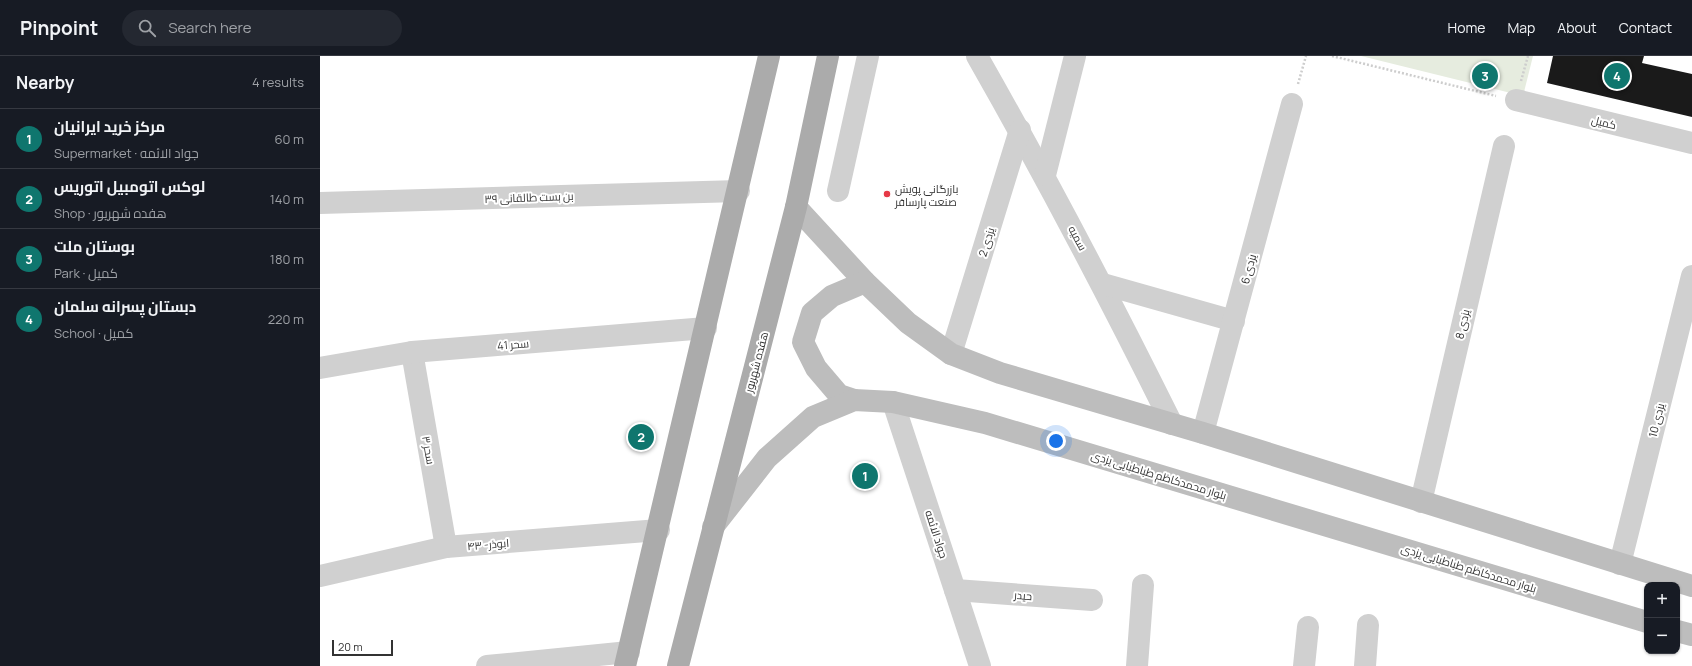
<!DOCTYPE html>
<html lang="en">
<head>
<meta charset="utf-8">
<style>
	:root { --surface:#171b24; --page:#242831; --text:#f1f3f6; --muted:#9ea1a6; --line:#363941; --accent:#0f766e }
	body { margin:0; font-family:Manrope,Cairo,sans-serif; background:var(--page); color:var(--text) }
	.controls { position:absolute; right:12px; bottom:12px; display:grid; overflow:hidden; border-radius:8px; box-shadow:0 1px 3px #0004 }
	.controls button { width:36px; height:36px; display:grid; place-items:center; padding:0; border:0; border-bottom:1px solid var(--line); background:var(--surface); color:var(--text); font:20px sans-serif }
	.scale { position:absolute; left:12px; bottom:10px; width:61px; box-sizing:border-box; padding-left:4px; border:2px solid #333; border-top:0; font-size:11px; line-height:14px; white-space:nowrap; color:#333; -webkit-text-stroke:3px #fff; paint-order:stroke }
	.you { position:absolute; left:736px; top:385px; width:14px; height:14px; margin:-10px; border:3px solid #fff; border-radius:50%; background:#1a73e8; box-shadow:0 0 0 6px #1a73e833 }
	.badge { display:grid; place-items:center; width:26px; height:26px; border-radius:50%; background:var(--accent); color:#fff; font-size:13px; font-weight:700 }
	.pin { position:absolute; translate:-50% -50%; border:2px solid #fff; box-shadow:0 1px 4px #0006 }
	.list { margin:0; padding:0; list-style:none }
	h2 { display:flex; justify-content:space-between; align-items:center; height:52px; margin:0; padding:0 16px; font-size:17px }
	h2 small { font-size:13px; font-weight:400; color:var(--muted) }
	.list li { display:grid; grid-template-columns:26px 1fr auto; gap:12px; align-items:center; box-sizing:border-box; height:60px; padding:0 16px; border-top:1px solid var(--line) }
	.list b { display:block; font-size:15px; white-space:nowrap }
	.list p { margin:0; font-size:13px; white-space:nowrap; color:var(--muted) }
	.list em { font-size:13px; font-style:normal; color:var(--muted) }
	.icon { flex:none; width:22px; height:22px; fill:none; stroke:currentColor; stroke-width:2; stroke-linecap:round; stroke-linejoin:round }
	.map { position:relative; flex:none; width:1372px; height:610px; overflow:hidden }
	header { display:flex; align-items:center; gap:24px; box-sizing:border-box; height:56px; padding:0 20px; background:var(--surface); border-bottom:1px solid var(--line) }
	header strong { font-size:19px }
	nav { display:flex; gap:22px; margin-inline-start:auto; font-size:14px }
	.search { width:280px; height:36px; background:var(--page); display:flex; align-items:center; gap:10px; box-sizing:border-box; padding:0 14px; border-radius:22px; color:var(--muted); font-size:15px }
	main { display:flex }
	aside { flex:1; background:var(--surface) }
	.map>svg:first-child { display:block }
	.green { fill:#e6ecdf }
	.building { fill:#1a1a1a }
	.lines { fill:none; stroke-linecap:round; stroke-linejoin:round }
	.path { stroke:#cdcdcd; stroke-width:2.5; stroke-dasharray:2 2; stroke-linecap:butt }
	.street { stroke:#d0d0d0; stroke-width:22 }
	.secondary { stroke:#bdbdbd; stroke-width:22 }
	.primary { stroke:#ababab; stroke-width:22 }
	.poi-dot { fill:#e63946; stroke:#fff; stroke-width:1.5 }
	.labels { text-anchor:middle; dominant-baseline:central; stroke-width:4; stroke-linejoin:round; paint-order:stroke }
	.street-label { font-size:11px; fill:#333; stroke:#fff }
	.poi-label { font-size:11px; fill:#333; stroke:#fff; text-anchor:start }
</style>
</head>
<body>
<header>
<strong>Pinpoint</strong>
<div class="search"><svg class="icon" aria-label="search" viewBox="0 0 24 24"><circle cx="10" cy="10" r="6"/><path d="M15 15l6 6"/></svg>Search here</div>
<nav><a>Home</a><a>Map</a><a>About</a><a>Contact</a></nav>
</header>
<main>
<aside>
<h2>Nearby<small>4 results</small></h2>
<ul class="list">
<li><span class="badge">1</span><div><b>مرکز خرید ایرانیان</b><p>Supermarket · جواد الائمه</p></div><em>60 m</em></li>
<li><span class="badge">2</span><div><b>لوکس اتومبیل اتوریس</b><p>Shop · هفده شهریور</p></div><em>140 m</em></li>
<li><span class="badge">3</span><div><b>بوستان ملت</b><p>Park · کمیل</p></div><em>180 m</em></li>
<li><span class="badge">4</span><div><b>دبستان پسرانه سلمان</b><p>School · کمیل</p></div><em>220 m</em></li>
</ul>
</aside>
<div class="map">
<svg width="1372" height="610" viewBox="0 0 1372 610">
	<rect width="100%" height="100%" fill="#fff"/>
	<!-- green -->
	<polygon class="green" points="1041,0 1213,0 1203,40"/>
	<!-- building -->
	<polygon class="building" points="1233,0 1324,0 1322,7 1372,18 1372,61 1227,27"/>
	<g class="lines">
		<!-- path -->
		<g class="path">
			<polyline points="1012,0 1176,40"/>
			<polyline points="1201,25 1208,0"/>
			<polyline points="978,28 986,0"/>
		</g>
		<!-- street -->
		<g class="street">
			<path d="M 657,0 C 726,121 790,243 852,368"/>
			<polyline points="1196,44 1372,87"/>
			<polyline points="725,119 755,0"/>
			<polyline points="518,135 548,0"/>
			<polyline points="0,147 419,135"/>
			<polyline points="783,228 914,265"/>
			<polyline points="92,296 126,491"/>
			<polyline points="631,298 700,74"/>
			<polyline points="0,312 92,296 386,272"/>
			<polyline points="573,346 660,610"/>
			<polyline points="883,377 972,48"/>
			<polyline points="1101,446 1184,90"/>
			<polyline points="1300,508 1372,220"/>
			<polyline points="0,520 126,491 339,474"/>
			<polyline points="635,534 772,544"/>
			<polyline points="167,610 309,596"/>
			<polyline points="817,610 823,529"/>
			<polyline points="984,610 988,571"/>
			<polyline points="1045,610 1048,569"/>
		</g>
		<!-- secondary -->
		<g class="secondary">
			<polyline points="476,151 545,226 588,267 631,298 680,317 883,377 1372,530"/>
			<polyline points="534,344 519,339 496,312 483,286 492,257 512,240 545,226"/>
			<polyline points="393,471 447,402 493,361 534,344 573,346 665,367 1327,566"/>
			<polyline points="1357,575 1372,579"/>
		</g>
		<!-- primary -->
		<g class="primary">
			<polyline points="305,610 449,0"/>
			<polyline points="358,610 476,151 508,0"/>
		</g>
	</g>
	<!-- markers -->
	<circle class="poi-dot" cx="567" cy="138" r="4"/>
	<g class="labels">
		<!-- street labels -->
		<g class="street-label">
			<text transform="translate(1284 66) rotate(14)">کمیل</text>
			<text transform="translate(209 141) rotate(-2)">بن‌ بست طالقانی ۳۹</text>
			<text transform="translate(758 182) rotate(62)">سمیه</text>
			<text transform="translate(666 186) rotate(-73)">یزدی 2</text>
			<text transform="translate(928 213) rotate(-75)">یزدی 6</text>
			<text transform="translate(1142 268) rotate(-77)">یزدی 8</text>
			<text transform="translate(193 288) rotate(-5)">سحر 41</text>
			<text transform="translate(436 306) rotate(-75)">هفده شهریور</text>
			<text transform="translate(1336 364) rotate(-76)">یزدی 10</text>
			<text transform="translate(109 394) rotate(80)">سحر ۳</text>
			<text transform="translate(839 419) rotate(17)">بلوار محمدکاظم طباطبایی یزدی</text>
			<text transform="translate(617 478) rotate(72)">جواد الائمه</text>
			<text transform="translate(168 488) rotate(-5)">ابوذر- ۴۳</text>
			<text transform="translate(1149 512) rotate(17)">بلوار محمدکاظم طباطبایی یزدی</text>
			<text transform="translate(703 539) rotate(4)">حیدر</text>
		</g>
		<!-- poi labels -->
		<g class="poi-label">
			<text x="575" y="132">بازرگانی پویش<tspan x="575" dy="13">صنعت پارسافر</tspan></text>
		</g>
	</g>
</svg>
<div class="controls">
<button>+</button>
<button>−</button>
</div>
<div class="scale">20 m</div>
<div class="you"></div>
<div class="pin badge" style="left:545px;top:420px">1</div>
<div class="pin badge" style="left:321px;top:381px">2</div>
<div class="pin badge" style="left:1165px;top:20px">3</div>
<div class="pin badge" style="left:1297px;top:20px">4</div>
</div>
</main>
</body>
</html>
